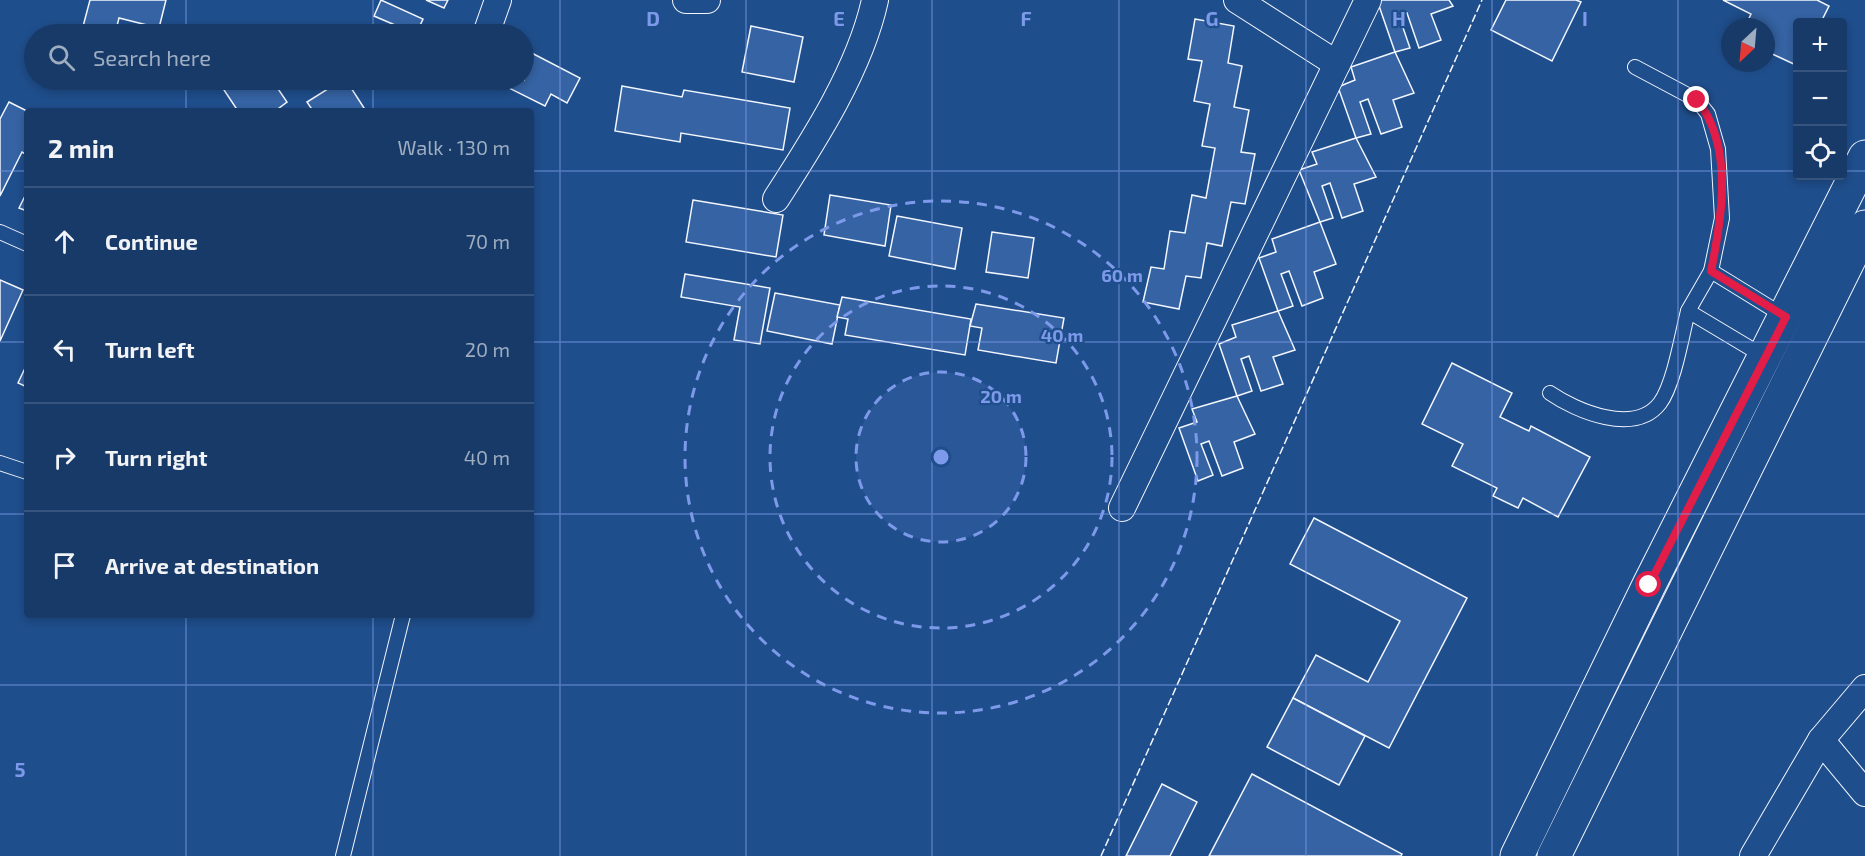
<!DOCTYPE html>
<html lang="en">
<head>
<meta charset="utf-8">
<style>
	:root { --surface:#173a69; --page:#20416f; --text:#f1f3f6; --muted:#9eadc0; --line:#36547d }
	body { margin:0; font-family:"Exo 2",sans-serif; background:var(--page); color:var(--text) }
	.controls { position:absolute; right:18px; top:18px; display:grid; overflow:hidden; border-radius:6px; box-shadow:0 3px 9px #0003 }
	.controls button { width:54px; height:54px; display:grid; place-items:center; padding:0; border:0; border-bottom:2px solid var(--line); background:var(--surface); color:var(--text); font:30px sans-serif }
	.compass { position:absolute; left:1721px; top:18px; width:54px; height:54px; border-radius:50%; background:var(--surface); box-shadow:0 3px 9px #0003; rotate:206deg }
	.stop { position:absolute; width:18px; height:18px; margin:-14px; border:4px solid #e11d48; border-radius:50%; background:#fff }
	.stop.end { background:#e11d48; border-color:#fff; box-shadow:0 2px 6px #0008 }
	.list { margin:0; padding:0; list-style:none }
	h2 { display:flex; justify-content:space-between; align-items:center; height:78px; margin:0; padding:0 24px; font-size:26px }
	h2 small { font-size:20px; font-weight:400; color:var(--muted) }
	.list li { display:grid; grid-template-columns:39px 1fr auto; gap:18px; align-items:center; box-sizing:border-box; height:108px; padding:0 24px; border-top:2px solid var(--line) }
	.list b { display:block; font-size:22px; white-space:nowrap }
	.list em { font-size:20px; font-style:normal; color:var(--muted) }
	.icon { flex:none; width:33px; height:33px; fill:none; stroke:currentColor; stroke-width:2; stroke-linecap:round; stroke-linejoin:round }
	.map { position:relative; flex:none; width:1865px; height:856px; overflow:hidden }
	.search { position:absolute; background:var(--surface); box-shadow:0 3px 9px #0003; left:24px; top:24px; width:510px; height:66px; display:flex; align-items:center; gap:15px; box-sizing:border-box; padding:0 21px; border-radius:33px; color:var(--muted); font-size:22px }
	.panel { position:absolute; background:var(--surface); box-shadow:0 3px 9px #0003; left:24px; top:108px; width:510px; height:510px; border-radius:6px }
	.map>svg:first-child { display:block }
	.building { fill:#3563a3; stroke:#f2f6ff; stroke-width:1.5 }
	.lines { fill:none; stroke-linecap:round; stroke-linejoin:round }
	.service-casing { stroke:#f2f6ff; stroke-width:16 }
	.minor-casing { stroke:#f2f6ff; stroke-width:28 }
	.secondary-casing { stroke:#f2f6ff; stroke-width:35 }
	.service { stroke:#1f4e8c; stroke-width:14 }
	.minor { stroke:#1f4e8c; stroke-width:26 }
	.secondary { stroke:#1f4e8c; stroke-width:33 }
	.fence { stroke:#f2f6ff; stroke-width:1.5; stroke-dasharray:8 3; stroke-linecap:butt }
	.route { stroke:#e11d48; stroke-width:8 }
	.grid { fill:none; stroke:#7d9aea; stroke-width:1.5; stroke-opacity:0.55 }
	.ring { fill:none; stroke:#7d9aea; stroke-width:3; stroke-dasharray:10 8 }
	.grid-label { font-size:20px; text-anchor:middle; font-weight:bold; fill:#7d9aea; stroke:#1f4e8c; stroke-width:4.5; stroke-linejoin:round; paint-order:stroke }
	.centre { fill:#7d9aea; stroke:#1f4e8c; stroke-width:3 }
	.ring-label { font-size:18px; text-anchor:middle; font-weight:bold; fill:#7d9aea; stroke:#1f4e8c; stroke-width:4.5; stroke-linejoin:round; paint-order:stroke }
</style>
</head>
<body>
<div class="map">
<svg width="1865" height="856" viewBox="0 0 1865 856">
	<rect width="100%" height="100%" fill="#1f4e8c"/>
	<!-- building -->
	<g class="building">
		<polygon points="90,0 166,0 159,28 119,18 115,34 81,34"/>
		<polygon points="381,0 423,19 416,34 374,16"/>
		<polygon points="426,0 448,0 444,8"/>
		<polygon points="1377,0 1449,0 1453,6 1431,14 1441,40 1419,48 1407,13 1399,16 1410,48 1395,52"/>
		<polygon points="1506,0 1576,0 1581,2 1552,61 1491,30"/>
		<polygon points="1723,0 1817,0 1829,6 1821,22 1798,22 1798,66 1766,51 1766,27 1745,27 1751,14"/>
		<polygon points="1195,19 1234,26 1228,63 1242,66 1234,107 1249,110 1241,152 1255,154 1245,204 1231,202 1222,246 1207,243 1201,278 1186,276 1179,309 1143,302 1151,267 1164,269 1170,231 1185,233 1192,195 1206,198 1215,148 1202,146 1210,104 1194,101 1202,61 1188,59"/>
		<polygon points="751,26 803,37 794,82 742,72"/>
		<polygon points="524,49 580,78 567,103 551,94 545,106 493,80 524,80"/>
		<polygon points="1395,52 1414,93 1393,100 1402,127 1381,134 1368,99 1360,102 1371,134 1356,138 1338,87 1355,80 1351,67"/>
		<polygon points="240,80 272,80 287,102 275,111 238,111 224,90"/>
		<polygon points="342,80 346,80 366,111 313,111 307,102"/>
		<polygon points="622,86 682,97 684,90 790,108 783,150 681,133 680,142 615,131"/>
		<polygon points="9,102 27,111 27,155 22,152 0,196 0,119"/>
		<polygon points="1356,138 1376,177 1354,184 1363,211 1342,218 1330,183 1322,186 1333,218 1320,222 1299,170 1317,164 1312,152"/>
		<polygon points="27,192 27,211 19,208"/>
		<polygon points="830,195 891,205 885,246 824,235"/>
		<polygon points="693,200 783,215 776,257 686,242"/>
		<polygon points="897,216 962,228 955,269 889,256"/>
		<polygon points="1320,222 1336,264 1314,272 1323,298 1302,306 1289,271 1281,274 1293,306 1278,311 1259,258 1276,252 1272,239"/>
		<polygon points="992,232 1034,238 1028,278 986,272"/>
		<polygon points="685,274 770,288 760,344 734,340 740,307 681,297"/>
		<polygon points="0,280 23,290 0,341"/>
		<polygon points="775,293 840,305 832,344 767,331"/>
		<polygon points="842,297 971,319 965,355 845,335 848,319 837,317"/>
		<polygon points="976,304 1064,318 1056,363 978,350 982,328 970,326"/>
		<polygon points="1278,311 1295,350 1273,357 1283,384 1261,391 1249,356 1241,359 1252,391 1237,396 1219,344 1236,337 1232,325"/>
		<polygon points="1452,363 1512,393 1500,417 1529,431 1531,426 1590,457 1558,517 1523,498 1518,508 1493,496 1497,488 1452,466 1463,444 1422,424"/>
		<polygon points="27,364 27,387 18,383"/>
		<polygon points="1237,396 1255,434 1234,442 1243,468 1222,476 1209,441 1201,444 1213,475 1198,481 1179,428 1197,422 1192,409"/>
		<polygon points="1314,518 1467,598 1389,748 1293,698 1316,655 1368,682 1400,621 1290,564"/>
		<polygon points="1293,698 1365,736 1339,785 1267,747"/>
		<polygon points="1252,774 1402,854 1401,856 1209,856"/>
		<polygon points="1162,784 1197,802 1170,856 1126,856"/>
	</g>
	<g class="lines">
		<!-- service casing -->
		<g class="service-casing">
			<g id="service">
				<polyline points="1635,67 1697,100 1708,114 1718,149 1722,218 1711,271 1784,316"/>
				<polyline points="0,232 27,244"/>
				<polyline points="1688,311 1711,271"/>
				<path d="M 1550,393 C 1576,411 1635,436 1660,403 C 1674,384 1682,335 1688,311 L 1765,357"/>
				<polyline points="0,463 27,472"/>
				<polyline points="343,856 403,615"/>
			</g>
		</g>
		<!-- minor casing -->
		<g class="minor-casing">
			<g id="minor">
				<polyline points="686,0 707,0"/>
				<polyline points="1237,0 1337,64"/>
				<polyline points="486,34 498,0"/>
				<path d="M 776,199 C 814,140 860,69 875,0"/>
				<polyline points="1122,508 1368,0"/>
				<polyline points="1821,740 1865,793"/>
				<polyline points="1753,856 1821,740 1865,688"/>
			</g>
		</g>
		<!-- secondary casing -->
		<g class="secondary-casing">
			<g id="secondary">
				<polyline points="1517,856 1649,585 1865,157"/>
				<polyline points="1554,856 1865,227"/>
			</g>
		</g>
		<!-- service -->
		<use href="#service" class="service"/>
		<!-- minor -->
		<use href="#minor" class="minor"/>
		<!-- secondary -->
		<use href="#secondary" class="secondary"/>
		<!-- fence -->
		<polyline class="fence" points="1101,856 1482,0"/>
	</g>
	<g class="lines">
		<!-- route -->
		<path class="route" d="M 1649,585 L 1786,317 L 1711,271 C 1722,218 1734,146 1697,100"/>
	</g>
	<!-- grid -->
	<path class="grid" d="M 186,0 L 186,34M 373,0 L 373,34M 560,0 L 560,856M 746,0 L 746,856M 932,0 L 932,856M 1119,0 L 1119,856M 1306,0 L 1306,856M 1492,0 L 1492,856M 1678,0 L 1678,856M 186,80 L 186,111M 373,80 L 373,111M 0,171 L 27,171M 531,171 L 1798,171M 1842,171 L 1865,171M 0,342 L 27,342M 531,342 L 1865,342M 0,514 L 27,514M 531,514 L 1865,514M 186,615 L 186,856M 373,615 L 373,856M 0,685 L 1865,685"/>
	<!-- distance rings -->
	<circle cx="941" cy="457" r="85" fill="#7d9aea" fill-opacity=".12"/>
	<g class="ring">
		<circle cx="941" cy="457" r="85"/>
		<circle cx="941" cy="457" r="171"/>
		<circle cx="941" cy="457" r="256"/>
	</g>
	<g class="grid-label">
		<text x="653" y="26">D</text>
		<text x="839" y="26">E</text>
		<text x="1026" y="26">F</text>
		<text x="1212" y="26">G</text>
		<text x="1399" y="26">H</text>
		<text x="1585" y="26">I</text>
		<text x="20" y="777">5</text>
	</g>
	<circle cx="941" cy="457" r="9" class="centre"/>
	<g class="ring-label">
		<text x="1122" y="282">60 m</text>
		<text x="1062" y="342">40 m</text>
		<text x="1001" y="403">20 m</text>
	</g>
</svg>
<div class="controls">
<button>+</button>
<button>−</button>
<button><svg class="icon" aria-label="locate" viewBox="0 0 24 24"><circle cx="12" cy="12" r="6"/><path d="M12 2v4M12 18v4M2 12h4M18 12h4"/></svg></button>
</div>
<svg class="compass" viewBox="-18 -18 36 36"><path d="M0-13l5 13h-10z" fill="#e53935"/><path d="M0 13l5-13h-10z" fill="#9eadc0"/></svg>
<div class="stop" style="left:1649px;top:585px"></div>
<div class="stop end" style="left:1697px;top:100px"></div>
<div class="search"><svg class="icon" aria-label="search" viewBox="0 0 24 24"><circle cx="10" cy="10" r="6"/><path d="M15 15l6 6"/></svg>Search here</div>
<section class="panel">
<h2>2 min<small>Walk · 130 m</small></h2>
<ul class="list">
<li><svg class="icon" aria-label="ahead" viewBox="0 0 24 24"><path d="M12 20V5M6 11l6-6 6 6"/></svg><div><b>Continue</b></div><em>70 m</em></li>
<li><svg class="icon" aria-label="left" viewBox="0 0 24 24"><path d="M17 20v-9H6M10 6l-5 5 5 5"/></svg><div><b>Turn left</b></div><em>20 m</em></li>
<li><svg class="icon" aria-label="right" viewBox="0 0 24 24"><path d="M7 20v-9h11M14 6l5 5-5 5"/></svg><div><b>Turn right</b></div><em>40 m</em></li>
<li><svg class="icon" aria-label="arrive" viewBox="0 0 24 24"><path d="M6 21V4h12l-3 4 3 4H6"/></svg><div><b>Arrive at destination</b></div></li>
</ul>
</section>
</div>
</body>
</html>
